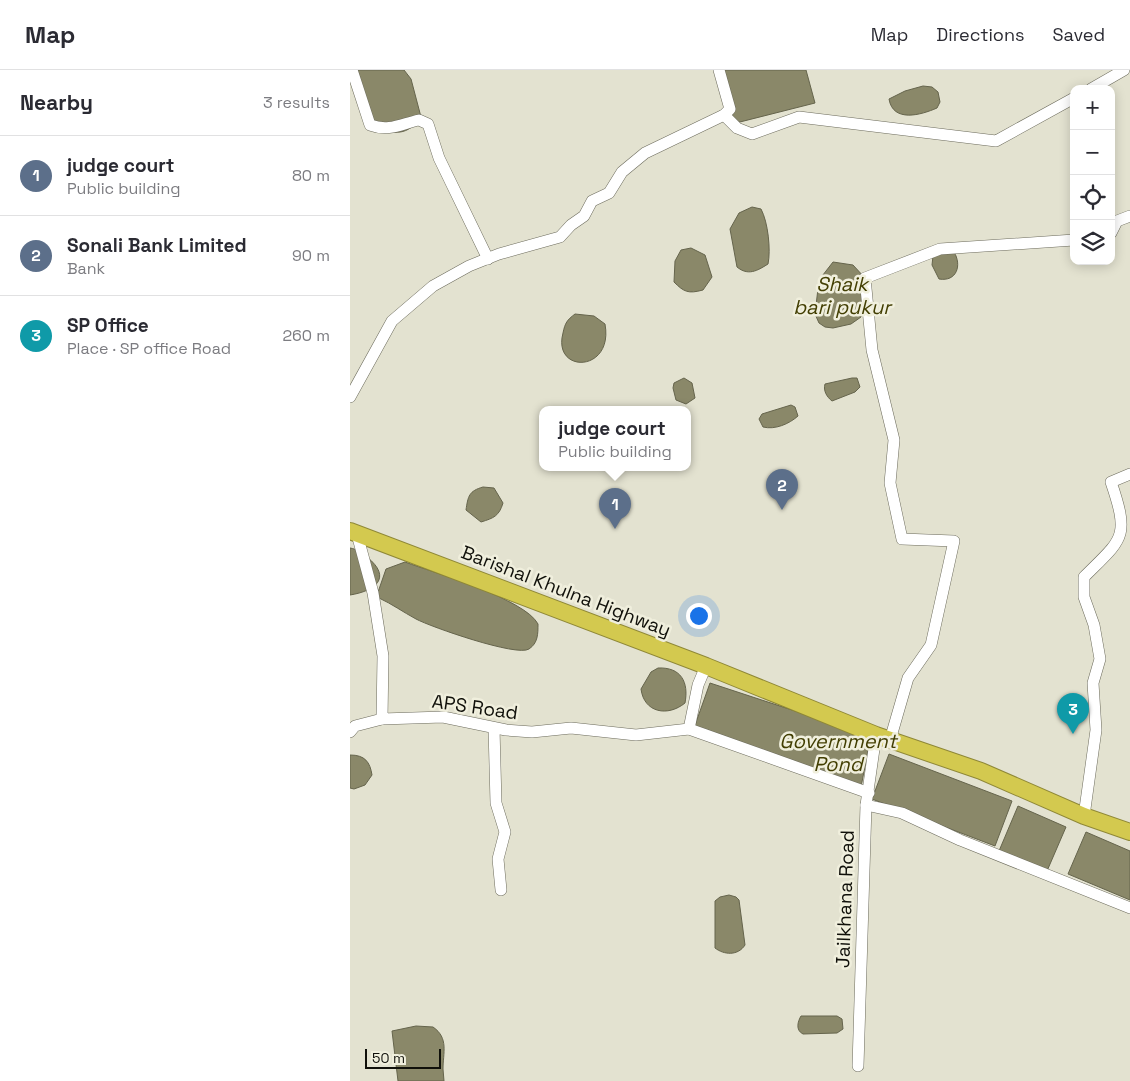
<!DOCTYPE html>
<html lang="en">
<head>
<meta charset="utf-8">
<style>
	:root { --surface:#fff; --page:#f2f2f3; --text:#2b2b33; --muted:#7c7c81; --line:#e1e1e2; --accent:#1a73e8 }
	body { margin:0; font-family:"Space Grotesk",sans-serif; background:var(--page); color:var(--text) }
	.controls { position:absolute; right:15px; top:15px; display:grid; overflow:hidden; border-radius:10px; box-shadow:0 2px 12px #0003 }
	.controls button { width:45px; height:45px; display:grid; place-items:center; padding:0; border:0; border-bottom:1px solid var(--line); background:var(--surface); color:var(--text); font:25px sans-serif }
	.scale { position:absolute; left:15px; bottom:12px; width:76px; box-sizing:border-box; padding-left:5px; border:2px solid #10100a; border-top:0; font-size:14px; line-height:18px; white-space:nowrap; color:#10100a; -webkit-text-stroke:4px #f0efdd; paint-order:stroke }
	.you { position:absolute; left:348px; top:545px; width:18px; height:18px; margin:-12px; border:4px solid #fff; border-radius:50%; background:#1a73e8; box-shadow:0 0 0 8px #1a73e833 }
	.badge { display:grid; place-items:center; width:32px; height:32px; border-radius:50%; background:var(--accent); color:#fff; font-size:16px; font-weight:700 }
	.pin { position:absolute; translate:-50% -41px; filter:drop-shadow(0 1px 2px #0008) }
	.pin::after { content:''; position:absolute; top:26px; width:18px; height:15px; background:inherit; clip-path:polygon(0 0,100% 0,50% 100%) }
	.popup { position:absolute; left:189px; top:336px; width:152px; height:65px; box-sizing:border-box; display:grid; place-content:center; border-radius:10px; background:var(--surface); filter:drop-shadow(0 1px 4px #0005); font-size:16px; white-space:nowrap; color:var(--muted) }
	.popup b { font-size:19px; color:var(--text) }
	.popup::after { content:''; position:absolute; left:50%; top:100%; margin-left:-10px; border:10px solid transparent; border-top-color:var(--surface) }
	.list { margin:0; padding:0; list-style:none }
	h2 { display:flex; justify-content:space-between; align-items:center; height:65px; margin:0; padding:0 20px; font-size:21px }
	h2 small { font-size:16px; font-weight:400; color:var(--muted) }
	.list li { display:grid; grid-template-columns:32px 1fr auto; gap:15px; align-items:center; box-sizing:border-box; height:80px; padding:0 20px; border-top:1px solid var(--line) }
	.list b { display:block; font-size:19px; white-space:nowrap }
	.list p { margin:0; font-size:16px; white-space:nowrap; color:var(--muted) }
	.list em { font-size:16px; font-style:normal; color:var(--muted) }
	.icon { flex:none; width:28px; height:28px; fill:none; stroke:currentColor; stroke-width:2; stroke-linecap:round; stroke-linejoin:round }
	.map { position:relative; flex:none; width:780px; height:1011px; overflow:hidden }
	header { display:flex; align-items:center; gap:30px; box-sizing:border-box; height:70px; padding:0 25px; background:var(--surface); border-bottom:1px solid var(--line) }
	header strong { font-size:24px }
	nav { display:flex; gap:28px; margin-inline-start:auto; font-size:18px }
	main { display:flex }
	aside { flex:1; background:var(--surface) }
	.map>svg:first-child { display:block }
	.water { fill:#8a8869; stroke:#65644c }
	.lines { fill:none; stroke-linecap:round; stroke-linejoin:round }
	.minor-casing { stroke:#6c6b5c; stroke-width:12 }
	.highway-casing { stroke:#8f8837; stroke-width:18 }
	.minor { stroke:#fff; stroke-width:11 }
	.highway { stroke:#d3c94f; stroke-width:16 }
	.labels { text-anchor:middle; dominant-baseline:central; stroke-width:5; stroke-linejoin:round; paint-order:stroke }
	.street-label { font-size:19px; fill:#10100a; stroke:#f0efdd }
	.water-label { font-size:20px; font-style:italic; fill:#423e02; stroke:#f0efdd }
</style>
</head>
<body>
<header>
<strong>Map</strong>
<nav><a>Map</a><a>Directions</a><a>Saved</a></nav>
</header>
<main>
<aside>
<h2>Nearby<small>3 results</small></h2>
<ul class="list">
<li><span class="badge" style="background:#5c6f8a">1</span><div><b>judge court</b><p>Public building</p></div><em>80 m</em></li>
<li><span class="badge" style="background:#5c6f8a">2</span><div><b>Sonali Bank Limited</b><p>Bank</p></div><em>90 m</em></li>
<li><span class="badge" style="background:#0f9aa8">3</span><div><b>SP Office</b><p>Place · SP office Road</p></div><em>260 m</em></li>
</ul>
</aside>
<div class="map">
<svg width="780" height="1011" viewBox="0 0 780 1011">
	<rect width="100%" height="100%" fill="#e3e2d0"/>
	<!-- water -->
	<g class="water">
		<path d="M 6,0 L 54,0 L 61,9 L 71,47 C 57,66 45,65 25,56 Z"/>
		<polygon points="369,0 456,0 465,33 382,54"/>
		<path d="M 573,16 L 582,17 L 588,22 L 590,32 L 587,38 C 571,45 543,53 539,29 L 555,21 Z"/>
		<path d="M 402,137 L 411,139 C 418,152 421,180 418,194 C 407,201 398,206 387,197 L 380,159 L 389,143 Z"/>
		<path d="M 341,178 L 355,185 L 362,207 L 353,220 C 338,224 334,222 324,212 L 325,191 L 331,180 Z"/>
		<path d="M 604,182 C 612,195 607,212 589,209 L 582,195 L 583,186 Z"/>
		<polygon points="483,192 503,195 515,208 515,234 511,247 501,254 483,258 475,257 469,253 465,244 469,210"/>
		<path d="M 225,244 L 244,246 L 255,254 C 264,303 202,304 213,263 C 215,253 217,250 225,244 Z"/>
		<polygon points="334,308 342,313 345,328 336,334 326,330 323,318 324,313"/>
		<path d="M 502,308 L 507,308 L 510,317 L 505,322 L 482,331 C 477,327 473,321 475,314 Z"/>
		<path d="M 441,335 L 445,337 L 448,346 C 439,354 425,360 413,357 L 409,349 L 412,344 Z"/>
		<path d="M 133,417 L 144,418 L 153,433 C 149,446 144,448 131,452 L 116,440 C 118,426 119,421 133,417 Z"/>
		<path d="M 0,478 C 7,479 11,483 17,487 C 43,508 25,521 0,525 Z"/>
		<path d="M 55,492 C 85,503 175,529 188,554 C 188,564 188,573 179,579 C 167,587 81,557 66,549 C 53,542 42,534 29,528 L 27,525 L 36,499 Z"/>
		<path d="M 308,598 C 331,597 339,612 335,633 C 318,647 294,643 291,619 L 301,602 Z"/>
		<polygon points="360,613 521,666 511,717 344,658"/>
		<polygon points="539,684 662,731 645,776 522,729"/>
		<path d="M 0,685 C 15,685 20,692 22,705 L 15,715 L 4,719 L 0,718 Z"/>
		<polygon points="668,736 716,757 697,801 649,781"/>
		<polygon points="736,762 780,781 780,830 718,804"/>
		<path d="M 379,825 L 386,827 L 389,830 L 395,875 C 388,886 374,885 365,878 L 365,831 L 370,827 Z"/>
		<path d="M 451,946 L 487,946 L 492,949 L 493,959 L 487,963 L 453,964 C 445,960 448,951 451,946 Z"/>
		<path d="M 66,956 L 83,957 C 99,968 93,983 93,999 C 93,1003 94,1007 94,1011 L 48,1011 L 42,961 Z"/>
	</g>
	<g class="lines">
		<!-- minor casing -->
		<g class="minor-casing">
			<g id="minor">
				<path d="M 2,0 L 20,55 C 39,62 51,54 69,50 L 78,54 L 89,88 L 138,189"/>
				<polyline points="741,19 774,0"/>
				<polyline points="374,45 387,58 402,64 449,47 646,71 724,28"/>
				<polyline points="761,163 767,151 780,146"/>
				<polyline points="0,327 42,251 83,216 119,196 149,184 210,167 221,155 234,146 242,131 259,123 272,102 295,83 374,45 380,39 369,0"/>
				<polyline points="7,464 23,523 33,586 32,649 93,647 156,660 182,662 221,658 286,665 339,659 519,723"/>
				<polyline points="144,658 146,733 155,762 148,789 151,820"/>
				<polyline points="339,659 348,615 356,596"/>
				<polyline points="0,662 5,656 32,649"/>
				<polyline points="540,670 558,608 581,575 604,471 552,469 540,413 544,370 522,280 515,208 590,179 724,170"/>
				<polyline points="516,735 552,743 610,770 780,838"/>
				<path d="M 734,746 L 746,660 L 743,613 L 750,589 L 744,555 L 734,527 L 734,507 C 773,468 780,468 761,412 L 780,404"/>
				<polyline points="508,996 516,735 526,665"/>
			</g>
		</g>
		<!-- highway casing -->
		<g class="highway-casing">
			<polyline id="highway" points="0,461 356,596 526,665 631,701 734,746 780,762"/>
		</g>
		<!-- minor -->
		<use href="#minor" class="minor"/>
		<!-- highway -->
		<use href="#highway" class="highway"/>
	</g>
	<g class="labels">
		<!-- street labels -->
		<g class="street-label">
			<text transform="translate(216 521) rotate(21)">Barishal Khulna Highway</text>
			<text transform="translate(125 637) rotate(8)">APS Road</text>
			<text transform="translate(495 829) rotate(-88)">Jailkhana Road</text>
		</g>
		<!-- water labels -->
		<g class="water-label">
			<text x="492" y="214">Shaik<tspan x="492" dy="23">bari pukur</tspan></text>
			<text x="488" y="671">Government<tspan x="488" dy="23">Pond</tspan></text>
		</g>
	</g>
</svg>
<div class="controls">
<button>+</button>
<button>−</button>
<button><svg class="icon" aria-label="locate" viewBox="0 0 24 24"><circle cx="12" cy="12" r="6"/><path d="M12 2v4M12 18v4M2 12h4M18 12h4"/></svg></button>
<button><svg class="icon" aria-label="layers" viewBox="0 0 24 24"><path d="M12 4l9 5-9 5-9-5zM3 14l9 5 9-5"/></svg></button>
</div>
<div class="scale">50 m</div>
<div class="you"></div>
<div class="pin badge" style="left:265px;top:459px;background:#5c6f8a">1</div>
<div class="popup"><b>judge court</b>Public building</div>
<div class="pin badge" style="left:432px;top:440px;background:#5c6f8a">2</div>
<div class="pin badge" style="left:723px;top:664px;background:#0f9aa8">3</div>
</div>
</main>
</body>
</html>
